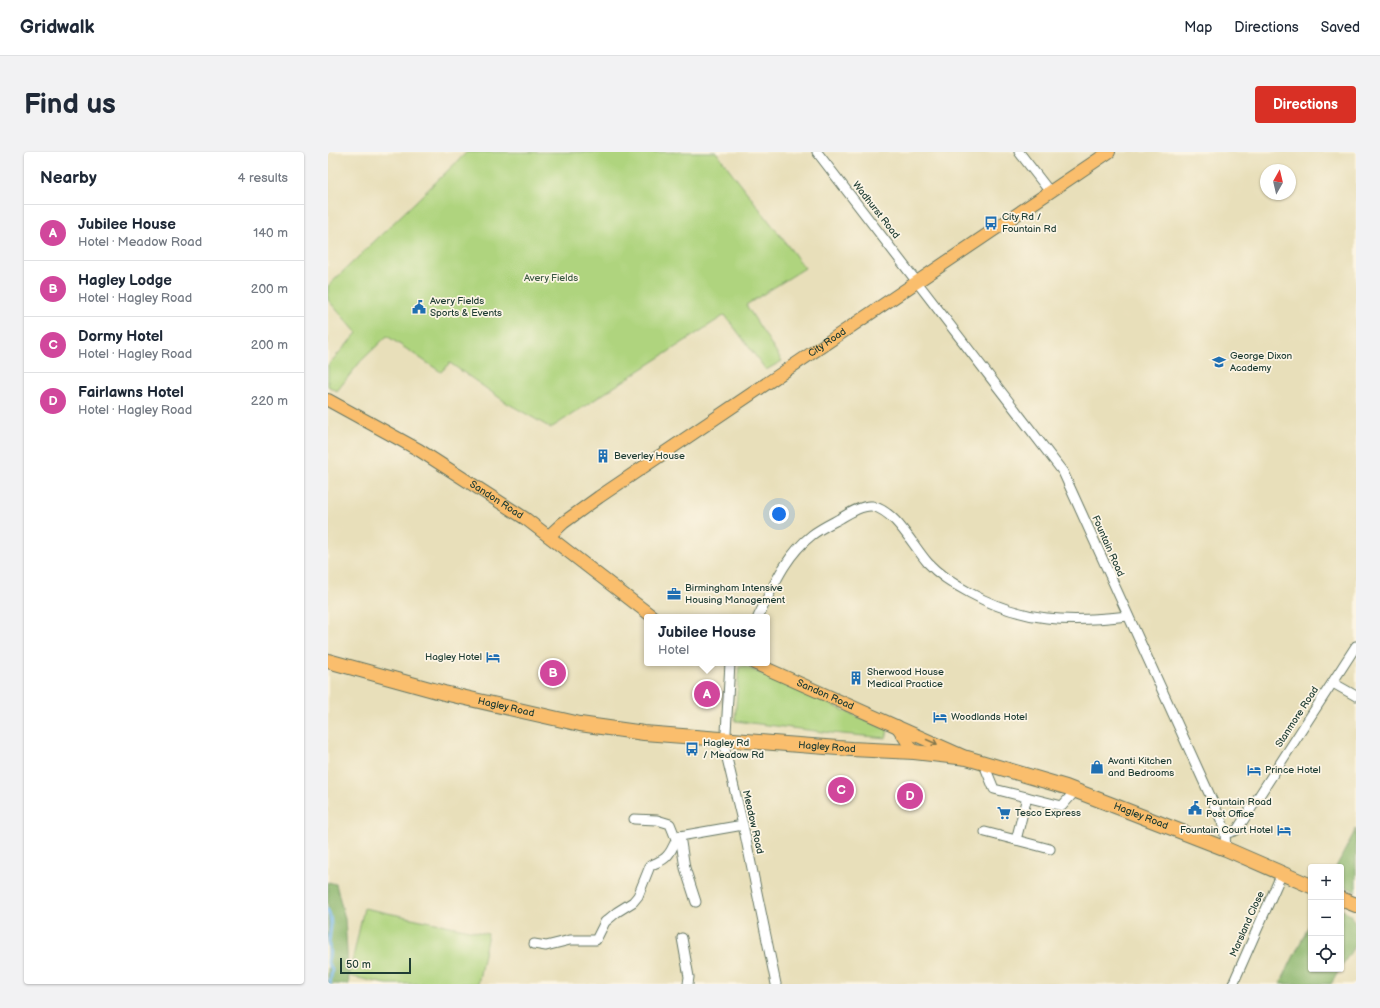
<!DOCTYPE html>
<html lang="en">
<head>
<meta charset="utf-8">
<style>
	:root { --surface:#fff; --page:#f2f2f3; --text:#1f2937; --muted:#747a83; --line:#e0e1e3; --accent:#d93025 }
	body { margin:0; font-family:"Balsamiq Sans",sans-serif; background:var(--page); color:var(--text) }
	.controls { position:absolute; right:12px; bottom:12px; display:grid; overflow:hidden; border-radius:4px; box-shadow:0 1px 3px #0004 }
	.controls button { width:36px; height:36px; display:grid; place-items:center; padding:0; border:0; border-bottom:1px solid var(--line); background:var(--surface); color:var(--text); font:20px sans-serif }
	.compass { position:absolute; left:932px; top:12px; width:36px; height:36px; border-radius:50%; background:var(--surface); box-shadow:0 1px 3px #0004; rotate:8deg }
	.scale { position:absolute; left:12px; bottom:10px; width:71px; box-sizing:border-box; padding-left:4px; border:2px solid #1f3d34; border-top:0; font-size:11px; line-height:14px; white-space:nowrap; color:#1f3d34; -webkit-text-stroke:3px #fcf5e5; paint-order:stroke }
	.you { position:absolute; left:451px; top:362px; width:14px; height:14px; margin:-10px; border:3px solid #fff; border-radius:50%; background:#1a73e8; box-shadow:0 0 0 6px #1a73e833 }
	.badge { display:grid; place-items:center; width:26px; height:26px; border-radius:50%; background:var(--accent); color:#fff; font-size:13px; font-weight:700 }
	.pin { position:absolute; translate:-50% -50%; border:2px solid #fff; box-shadow:0 1px 4px #0006 }
	.popup { position:absolute; left:316px; top:462px; width:126px; height:52px; box-sizing:border-box; display:grid; place-content:center; border-radius:4px; background:var(--surface); filter:drop-shadow(0 1px 3px #0005); font-size:13px; white-space:nowrap; color:var(--muted) }
	.popup b { font-size:15px; color:var(--text) }
	.popup::after { content:''; position:absolute; left:50%; top:100%; margin-left:-8px; border:8px solid transparent; border-top-color:var(--surface) }
	.list { margin:0; padding:0; list-style:none }
	h2 { display:flex; justify-content:space-between; align-items:center; height:52px; margin:0; padding:0 16px; font-size:17px }
	h2 small { font-size:13px; font-weight:400; color:var(--muted) }
	.list li { display:grid; grid-template-columns:26px 1fr auto; gap:12px; align-items:center; box-sizing:border-box; height:56px; padding:0 16px; border-top:1px solid var(--line) }
	.list b { display:block; font-size:15px; white-space:nowrap }
	.list p { margin:0; font-size:13px; white-space:nowrap; color:var(--muted) }
	.list em { font-size:13px; font-style:normal; color:var(--muted) }
	.icon { flex:none; width:22px; height:22px; fill:none; stroke:currentColor; stroke-width:2; stroke-linecap:round; stroke-linejoin:round }
	.map { position:relative; flex:none; width:1028px; height:832px; overflow:hidden; border-radius:4px }
	header { display:flex; align-items:center; gap:24px; box-sizing:border-box; height:56px; padding:0 20px; background:var(--surface); border-bottom:1px solid var(--line) }
	header strong { font-size:19px }
	nav { display:flex; gap:22px; margin-inline-start:auto; font-size:14px }
	.intro { display:flex; align-items:center; justify-content:space-between; box-sizing:border-box; height:96px; padding:0 24px }
	h1 { margin:0; font-size:28px }
	.button { padding:10px 18px; border-radius:4px; background:var(--accent); color:#fff; font-size:14px; font-weight:700 }
	main { display:flex; gap:24px; padding:0 24px }
	aside { flex:1; background:var(--surface); border-radius:4px; box-shadow:0 1px 3px #0004 }
	.map>svg:first-child { display:block }
	.green { fill:#afd47e; stroke:#678859 }
	.forest { fill:#8bb66d; stroke:#557a50 }
	.lines { fill:none; stroke-linecap:round; stroke-linejoin:round }
	.stream { stroke:#7abaef; stroke-width:3 }
	.minor-casing { stroke:#657663; stroke-width:11 }
	.major-casing { stroke:#657663; stroke-width:14 }
	.highway-casing { stroke:#657663; stroke-width:16 }
	.minor { stroke:#fff; stroke-width:9 }
	.major { stroke:#fabe6d; stroke-width:12 }
	.highway { stroke:#fabe6d; stroke-width:14 }
	.oneway { stroke:#82774e }
	.labels { text-anchor:middle; dominant-baseline:central; stroke-width:3.5; stroke-linejoin:round; paint-order:stroke }
	.street-label { font-size:10px; fill:#1f3d34; stroke:#fcf5e5 }
	.poi-label { font-size:10px; fill:#1f3d34; stroke:#fcf5e5; text-anchor:start }
	.park-label { font-size:10px; fill:#3c5b43; stroke:#fcf5e5 }
</style>
</head>
<body>
<header>
<strong>Gridwalk</strong>
<nav><a>Map</a><a>Directions</a><a>Saved</a></nav>
</header>
<div class="intro"><h1>Find us</h1><a class="button">Directions</a></div>
<main>
<aside>
<h2>Nearby<small>4 results</small></h2>
<ul class="list">
<li><span class="badge" style="background:#d1479c">A</span><div><b>Jubilee House</b><p>Hotel · Meadow Road</p></div><em>140 m</em></li>
<li><span class="badge" style="background:#d1479c">B</span><div><b>Hagley Lodge</b><p>Hotel · Hagley Road</p></div><em>200 m</em></li>
<li><span class="badge" style="background:#d1479c">C</span><div><b>Dormy Hotel</b><p>Hotel · Hagley Road</p></div><em>200 m</em></li>
<li><span class="badge" style="background:#d1479c">D</span><div><b>Fairlawns Hotel</b><p>Hotel · Hagley Road</p></div><em>220 m</em></li>
</ul>
</aside>
<div class="map">
<svg width="1028" height="832" viewBox="0 0 1028 832">
	<rect width="100%" height="100%" fill="#fcf5e5"/>
	<filter id="ink" filterUnits="userSpaceOnUse"><feTurbulence type="fractalNoise" baseFrequency=".025" numOctaves="2"/><feDisplacementMap in="SourceGraphic" scale="8" xChannelSelector="R" yChannelSelector="G"/><feConvolveMatrix kernelMatrix="1 2 1 2 8 2 1 2 1" color-interpolation-filters="sRGB"/></filter>
	<filter id="wash" filterUnits="userSpaceOnUse"><feTurbulence type="fractalNoise" baseFrequency=".012" numOctaves="4" result="noise"/><feDisplacementMap in="SourceGraphic" scale="16" xChannelSelector="R" yChannelSelector="G"/><feGaussianBlur stdDeviation="0.9" result="paint"/><feColorMatrix in="noise" values="0 0 0 0 0 0 0 0 0 0 0 0 0 0 0 0 0 1.4 0 .05"/><feComposite in="paint" operator="in"/></filter>
	<g filter="url(#wash)">
		<rect width="100%" height="100%" fill="#e8dfba"/>
		<!-- green -->
		<g class="green">
			<polygon points="139,0 388,0 477,116 418,153 454,209 438,218 397,163 223,276 179,251 122,211 113,220 59,184 33,209 9,239 0,234 0,213 29,181 0,148 0,134"/>
			<polygon points="416,514 560,578 558,586 504,581 407,569 411,515"/>
			<polygon points="36,756 160,782 150,832 59,832 21,824"/>
		</g>
		<!-- forest -->
		<g class="forest">
			<polygon points="1028,677 1028,740 1013,732 1013,715 1008,715"/>
			<polygon points="0,730 8,732 17,767 21,832 0,832"/>
			<polygon points="1013,757 1022,762 1028,774 1028,792 1013,815"/>
			<polygon points="983,769 983,817 1012,817 1003,832 952,832"/>
		</g>
		<g class="lines">
			<!-- stream -->
			<g class="stream">
				<path d="M 0,758 C 6,772 1,780 1,793 C 2,800 2,803 0,809"/>
				<polyline points="0,811 4,817 2,832"/>
			</g>
		</g>
	</g>
	<g filter="url(#ink)">
		<g class="lines">
			<!-- minor casing -->
			<g class="minor-casing">
				<g id="minor">
					<polyline points="489,0 735,320 894,670 897,682 898,697"/>
					<polyline points="691,0 722,40"/>
					<path d="M 430,465 C 445,435 457,404 484,383 C 493,376 504,371 513,366 C 521,361 534,353 544,354 C 569,360 584,393 600,411 C 612,424 627,433 642,441 C 695,470 741,471 800,464"/>
					<polyline points="402,511 397,598 415,673 448,832"/>
					<polyline points="1005,531 1028,544"/>
					<polyline points="655,610 666,637 734,654 748,638"/>
					<polyline points="306,667 329,668 342,672 348,687"/>
					<polyline points="657,680 688,688 699,645"/>
					<polyline points="897,682 909,678 1028,494"/>
					<polyline points="352,684 357,716 368,750"/>
					<polyline points="688,688 722,697"/>
					<polyline points="354,786 361,825 360,832"/>
					<path d="M 206,792 L 218,794 L 242,788 L 268,788 L 277,770 L 289,760 L 305,750 L 310,744 L 322,714 C 328,710 334,710 339,704 C 345,698 346,689 352,684 L 415,673"/>
					<polyline points="905,832 954,721"/>
				</g>
			</g>
			<!-- major casing -->
			<g class="major-casing">
				<g id="major">
					<path id="s1" d="M 0,248 L 91,298 L 198,367 L 325,465"/>
					<path id="s2" d="M 221,384 L 235,371 L 271,345 L 781,0"/>
					<path id="s3" d="M 426,511 L 635,604"/>
					<polyline points="569,574 586,600"/>
				</g>
			</g>
			<!-- highway casing -->
			<g class="highway-casing">
				<g id="highway">
					<path id="s4" d="M 0,509 L 116,541 L 252,572 L 316,581 L 523,597 L 586,600 L 639,606 L 738,635 L 898,697 L 983,734"/>
					<polyline points="1013,747 1028,753"/>
				</g>
			</g>
			<!-- minor -->
			<use href="#minor" class="minor"/>
			<!-- major -->
			<use href="#major" class="major"/>
			<!-- highway -->
			<use href="#highway" class="highway"/>
		</g>
		<!-- one-way arrows -->
		<defs><path id="oneway-shaft" d="M-6 0H5M1.5-3L5.5 0L1.5 3" fill="none" stroke-width="1.6" stroke-linecap="round" stroke-linejoin="round"/></defs>
		<use class="oneway" href="#oneway-shaft" transform="translate(604 590) rotate(24)"/>
	</g>
	<!-- icons -->
	<defs>
		<g id="bus-bare" transform="scale(1.08)"><path d="M-5-6H5V4H4V6H2V4H-2V6H-4V4H-5ZM-3.5-4V0h7V-4ZM-3.5 1.2v1.5H-2V1.2ZM2 1.2v1.5H3.5V1.2Z" fill="#1f6fb2" stroke="#fcf5e5" stroke-width="2.5" paint-order="stroke"/></g>
		<g id="civic-bare" transform="scale(1.08)"><path d="M-.6-6.5H3V-4.5H.6V-3L4-1V1h2V6H-6V1h2V-1L-.6-3ZM-1.2 2.5V6h2.4V2.5Z" fill="#1f6fb2" stroke="#fcf5e5" stroke-width="2.5" paint-order="stroke"/></g>
		<g id="school-bare" transform="scale(1.08)"><path d="M0-5L7-2L0 1L-7-2ZM-4 1L0 2.5L4 1V4Q0 6-4 4Z" fill="#1f6fb2" stroke="#fcf5e5" stroke-width="2.5" paint-order="stroke"/></g>
		<g id="building-bare" transform="scale(1.08)"><path d="M-4-6H4V6H1V3H-1V6H-4ZM-2.5-4.3h1.7v1.8h-1.7ZM.8-4.3h1.7v1.8H.8ZM-2.5-1h1.7V.8h-1.7ZM.8-1h1.7V.8H.8Z" fill="#1f6fb2" stroke="#fcf5e5" stroke-width="2.5" paint-order="stroke"/></g>
		<g id="office-bare" transform="scale(1.08)"><path d="M-6-3h4V-5.5h4V-3h4V5H-6ZM-1-4.5V-3h2v-1.5ZM-6 0V1H6V0Z" fill="#1f6fb2" stroke="#fcf5e5" stroke-width="2.5" paint-order="stroke"/></g>
		<g id="hotel-bare" transform="scale(1.08)"><path d="M-6-4.5h1.5V1H6V5H4.5V3h-9V5H-6ZM-4 0a1.8 1.8 0 1 1 3.6 0ZM.5 0V-2.5h3Q6-2.5 6 0Z" fill="#1f6fb2" stroke="#fcf5e5" stroke-width="2.5" paint-order="stroke"/></g>
		<g id="shop-bare" transform="scale(1.08)"><path d="M-5-2.5h2.3a2.7 3.5 0 0 1 5.4 0H5L5.5 6h-11ZM-1.5-2.5h3a1.5 2.3 0 0 0-3 0Z" fill="#1f6fb2" stroke="#fcf5e5" stroke-width="2.5" paint-order="stroke"/></g>
		<g id="supermarket-bare" transform="scale(1.08)"><path d="M-6-5.5h2.5l.6 2H6L4.5 2H-2.5L-4.4-4H-6ZM-1.5 3.2a1.3 1.3 0 1 0 .1 0ZM3 3.2a1.3 1.3 0 1 0 .1 0Z" fill="#1f6fb2" stroke="#fcf5e5" stroke-width="2.5" paint-order="stroke"/></g>
	</defs>
	<g fill-rule="evenodd">
		<use href="#bus-bare" x="663" y="71"/>
		<use href="#civic-bare" x="91" y="155"/>
		<use href="#school-bare" x="891" y="210"/>
		<use href="#building-bare" x="275" y="304"/>
		<use href="#office-bare" x="346" y="442"/>
		<use href="#hotel-bare" x="165" y="505"/>
		<use href="#building-bare" x="528" y="526"/>
		<use href="#hotel-bare" x="612" y="565"/>
		<use href="#bus-bare" x="364" y="597"/>
		<use href="#shop-bare" x="769" y="615"/>
		<use href="#hotel-bare" x="926" y="618"/>
		<use href="#civic-bare" x="867" y="656"/>
		<use href="#supermarket-bare" x="676" y="661"/>
		<use href="#hotel-bare" x="956" y="678"/>
	</g>
	<g class="labels">
		<!-- street labels -->
		<g class="street-label">
			<text transform="translate(548 58) rotate(52)">Wadhurst Road</text>
			<text stroke="none"><textPath href="#s2" startOffset="339">City Road</textPath></text>
			<text stroke="none"><textPath href="#s1" startOffset="196">Sandon Road</textPath></text>
			<text transform="translate(780 394) rotate(66)">Fountain Road</text>
			<text stroke="none"><textPath href="#s3" startOffset="78">Sandon Road</textPath></text>
			<text stroke="none"><textPath href="#s4" startOffset="184">Hagley Road</textPath></text>
			<text transform="translate(969 565) rotate(-57)">Stanmore Road</text>
			<text stroke="none"><textPath href="#s4" startOffset="508">Hagley Road</textPath></text>
			<text stroke="none"><textPath href="#s4" startOffset="832">Hagley Road</textPath></text>
			<text transform="translate(425 670) rotate(77)">Meadow Road</text>
			<text transform="translate(919 772) rotate(-66)">Marsland Close</text>
		</g>
		<!-- poi labels -->
		<g class="poi-label">
			<text x="674" y="65">City Rd /<tspan x="674" dy="12">Fountain Rd</tspan></text>
			<text x="102" y="149">Avery Fields<tspan x="102" dy="12">Sports &amp; Events</tspan></text>
			<text x="902" y="204">George Dixon<tspan x="902" dy="12">Academy</tspan></text>
			<text x="286" y="304">Beverley House</text>
			<text x="357" y="436">Birmingham Intensive<tspan x="357" dy="12">Housing Management</tspan></text>
			<text x="154" y="505" text-anchor="end">Hagley Hotel</text>
			<text x="539" y="520">Sherwood House<tspan x="539" dy="12">Medical Practice</tspan></text>
			<text x="623" y="565">Woodlands Hotel</text>
			<text x="375" y="591">Hagley Rd<tspan x="375" dy="12">/ Meadow Rd</tspan></text>
			<text x="780" y="609">Avanti Kitchen<tspan x="780" dy="12">and Bedrooms</tspan></text>
			<text x="937" y="618">Prince Hotel</text>
			<text x="878" y="650">Fountain Road<tspan x="878" dy="12">Post Office</tspan></text>
			<text x="687" y="661">Tesco Express</text>
			<text x="945" y="678" text-anchor="end">Fountain Court Hotel</text>
		</g>
		<!-- park labels -->
		<g class="park-label">
			<text x="223" y="126">Avery Fields</text>
		</g>
	</g>
</svg>
<div class="controls">
<button>+</button>
<button>−</button>
<button><svg class="icon" aria-label="locate" viewBox="0 0 24 24"><circle cx="12" cy="12" r="6"/><path d="M12 2v4M12 18v4M2 12h4M18 12h4"/></svg></button>
</div>
<svg class="compass" viewBox="-18 -18 36 36"><path d="M0-13l5 13h-10z" fill="#e53935"/><path d="M0 13l5-13h-10z" fill="#747a83"/></svg>
<div class="scale">50 m</div>
<div class="you"></div>
<div class="pin badge" style="left:379px;top:542px;background:#d1479c">A</div>
<div class="popup"><b>Jubilee House</b>Hotel</div>
<div class="pin badge" style="left:225px;top:521px;background:#d1479c">B</div>
<div class="pin badge" style="left:513px;top:638px;background:#d1479c">C</div>
<div class="pin badge" style="left:582px;top:644px;background:#d1479c">D</div>
</div>
</main>
</body>
</html>
